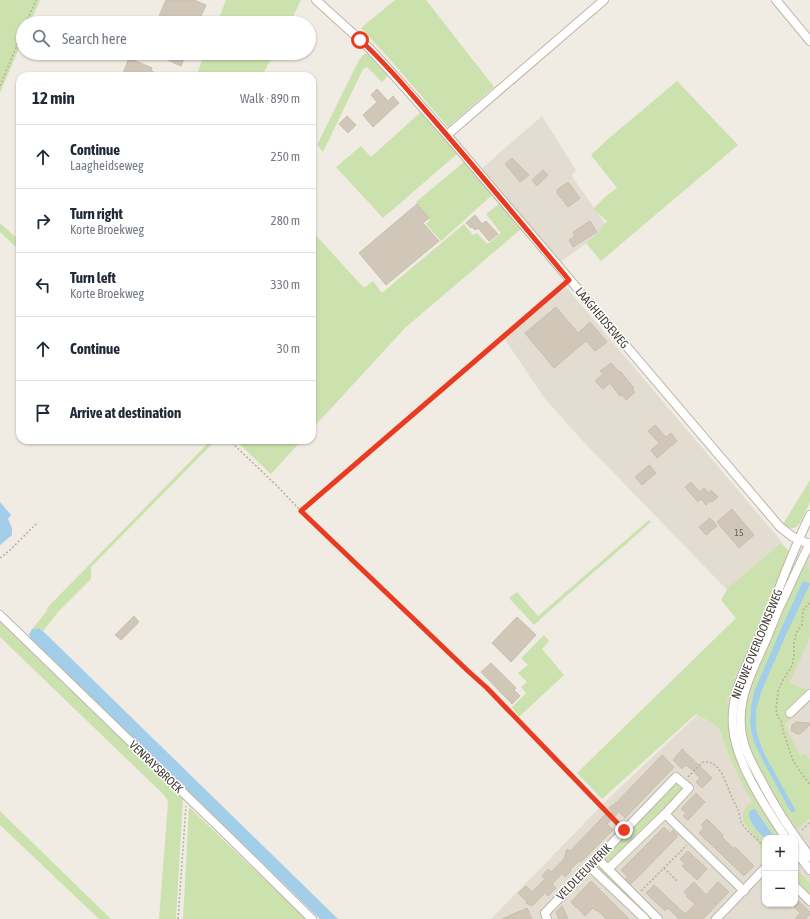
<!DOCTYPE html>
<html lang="en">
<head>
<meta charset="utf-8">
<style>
	:root { --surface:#fff; --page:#f6f6f7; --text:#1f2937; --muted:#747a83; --line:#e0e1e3 }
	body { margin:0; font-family:"Asap Condensed",sans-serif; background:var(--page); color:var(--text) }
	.controls { position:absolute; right:12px; bottom:12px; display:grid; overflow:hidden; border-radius:8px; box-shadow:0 1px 3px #0004 }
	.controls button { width:36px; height:36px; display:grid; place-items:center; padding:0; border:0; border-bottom:1px solid var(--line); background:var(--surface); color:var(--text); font:20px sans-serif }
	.stop { position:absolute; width:12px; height:12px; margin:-9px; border:3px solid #e83b22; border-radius:50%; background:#fff }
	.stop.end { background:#e83b22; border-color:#fff; box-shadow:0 1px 4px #0008 }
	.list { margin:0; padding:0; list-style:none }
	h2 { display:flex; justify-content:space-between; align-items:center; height:52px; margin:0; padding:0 16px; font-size:17px }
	h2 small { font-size:13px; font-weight:400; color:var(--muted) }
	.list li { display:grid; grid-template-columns:26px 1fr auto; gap:12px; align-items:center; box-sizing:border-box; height:64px; padding:0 16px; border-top:1px solid var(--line) }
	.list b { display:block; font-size:15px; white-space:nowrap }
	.list p { margin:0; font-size:13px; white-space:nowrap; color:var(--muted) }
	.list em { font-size:13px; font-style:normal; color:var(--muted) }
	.icon { flex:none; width:22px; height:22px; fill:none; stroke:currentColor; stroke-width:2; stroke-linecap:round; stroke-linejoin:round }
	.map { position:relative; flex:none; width:810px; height:919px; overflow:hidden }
	.search { position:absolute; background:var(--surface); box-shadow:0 1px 3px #0004; left:16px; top:16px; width:300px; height:44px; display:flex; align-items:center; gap:10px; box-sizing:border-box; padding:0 14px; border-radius:22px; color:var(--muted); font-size:15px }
	.panel { position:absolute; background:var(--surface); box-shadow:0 1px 3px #0004; left:16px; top:72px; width:300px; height:372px; border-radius:12px }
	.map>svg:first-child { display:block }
	.residential { fill:#e3ddd1; fill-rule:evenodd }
	.green { fill:#cce2ae }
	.water { fill:#a3cee9 }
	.building { fill:#d0c7b9; stroke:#cabead }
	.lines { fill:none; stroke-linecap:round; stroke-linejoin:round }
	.minor-casing { stroke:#bdb6a9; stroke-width:10 }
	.path { stroke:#bbae99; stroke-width:1.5; stroke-dasharray:2 2; stroke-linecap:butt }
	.minor { stroke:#fff; stroke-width:8 }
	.route { stroke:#e83b22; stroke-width:5 }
	.labels { text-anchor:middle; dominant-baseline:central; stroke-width:3; stroke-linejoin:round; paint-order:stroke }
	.number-label { font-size:10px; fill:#655f55 }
	.street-label { font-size:12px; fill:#413c34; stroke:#fff }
</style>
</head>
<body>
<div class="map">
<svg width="810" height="919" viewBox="0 0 810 919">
	<rect width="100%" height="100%" fill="#f0ece3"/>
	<!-- residential -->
	<g class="residential">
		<polygon points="542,116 576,170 572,176 608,228 553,267 480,170"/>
		<polygon points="566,287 782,542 780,555 732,595 580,438 545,399 504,338"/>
		<path d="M 810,551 L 810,919 L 491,919 L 609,798 L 727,687 ZM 765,838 L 795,838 L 795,904 L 765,904 Z"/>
	</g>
	<!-- green -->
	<g class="green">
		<polygon points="0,0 40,0 30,23 23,23 23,39 0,93"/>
		<polygon points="226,0 301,0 290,23 217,23"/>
		<polygon points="395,0 426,0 494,87 448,127 394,64 361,28"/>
		<polygon points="205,53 274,53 262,76 196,76"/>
		<polygon points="367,53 388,76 382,82 367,67 363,69 323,152 317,145 359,60 363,55"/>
		<polygon points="677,81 738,145 601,261 586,243 595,236 607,221 593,209 606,196 617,188 591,155 608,139"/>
		<polygon points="421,112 457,154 383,218 336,167 361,146 371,157"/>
		<polygon points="464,162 492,195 441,241 426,224 430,220 416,202"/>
		<polygon points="499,204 521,229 405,328 312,429 312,231 364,288 373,281 382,293 464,224 473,235 477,233 487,244 501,233 486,214"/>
		<polygon points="0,223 20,241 20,251 0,232"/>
		<polygon points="211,440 216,440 91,567 91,579 58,612 43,631 39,628 32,629 46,612 48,607"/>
		<polygon points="235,440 302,440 271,474"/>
		<path d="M 810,480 C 810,487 810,494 810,500 C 810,504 807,508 805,512 C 801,522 796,535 783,524 Z"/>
		<path d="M 649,520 L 651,522 C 612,557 572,590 534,625 L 509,598 L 517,592 L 538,616 Z"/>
		<polygon points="781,543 791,553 740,674 737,672 734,678 737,680 732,696 728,696 727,703 731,704 731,730 783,838 775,838 756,809 758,832 765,839 765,853 743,821 743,813 746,806 753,802 746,792 728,754 719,728 708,720 696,714 602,799 577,773 736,618 721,600 728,588"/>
		<path d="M 806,559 C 810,564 810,575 810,583 L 803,581 L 751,707 L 750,724 L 753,740 L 796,811 L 765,755 L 758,737 L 756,726 L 756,710 L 762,690 L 786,635 L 810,584 L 810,637 L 790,683 L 809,691 L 791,715 L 793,717 L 785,724 L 788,732 L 800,756 L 804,753 L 810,760 L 810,818 L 796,831 L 793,830 L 748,750 L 743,728 L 746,692 L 786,600 Z"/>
		<polygon points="0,622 183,799 176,919 159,919 168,803 167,799 162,793 0,637"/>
		<polygon points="544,635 549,641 542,649 564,675 519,717 512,707 526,693 521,687 527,682 518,673 528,665 521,658"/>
		<path d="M 674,784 L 679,784 L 682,788 L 681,793 L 610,863 C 606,862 604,859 605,855 Z"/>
		<polygon points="189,807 306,919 183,919"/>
		<polygon points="0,811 111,919 99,919 0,825"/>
		<polygon points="597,865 599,865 656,919 646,919 596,869"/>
		<polygon points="795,868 810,883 810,895 795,881"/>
	</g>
	<!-- water -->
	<g class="water">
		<polygon points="0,502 11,515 8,519 12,528 12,535 0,545"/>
		<polygon points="803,581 810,583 810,584 786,635 762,690 756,710 756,726 758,737 765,755 796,811 792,813 789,809 762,759 753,740 750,724 751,707 754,692 784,622"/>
		<polygon points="39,628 45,633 338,919 320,919 31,640 29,634 32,629"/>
		<path d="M 752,809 L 755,809 L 775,838 L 765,838 L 765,839 C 758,831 748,823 749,812 Z"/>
	</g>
	<!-- building -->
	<g class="building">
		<polygon points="166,0 194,0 206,5 198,23 156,23"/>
		<polygon points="168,53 186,53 181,66 166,59"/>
		<polygon points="129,58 152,68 151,71 163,76 122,76"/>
		<polygon points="377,89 388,101 393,96 399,103 373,127 363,115 377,102 371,95"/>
		<polygon points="347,116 356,125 348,133 339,124"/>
		<polygon points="512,158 529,175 520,182 505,164"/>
		<polygon points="543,170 548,175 537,186 532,180"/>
		<polygon points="568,182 580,198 568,207 557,193 557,190"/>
		<polygon points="417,204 429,218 423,223 439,241 386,285 359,253"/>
		<polygon points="475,215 482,224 486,221 498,234 489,241 478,228 475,230 472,227 471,228 466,223"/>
		<polygon points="590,221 597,232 573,247 569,240 575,236 573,232"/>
		<polygon points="556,307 578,333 590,322 607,342 595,351 586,341 554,368 525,333"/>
		<polygon points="611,363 619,372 620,371 634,388 632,389 635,392 626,400 622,395 620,396 610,383 603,389 595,381 603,374 600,371"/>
		<polygon points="655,425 666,437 671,433 677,441 657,458 651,450 659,443 648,431"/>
		<polygon points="649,465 656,473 642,485 635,477"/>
		<polygon points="691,482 700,492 704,488 708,493 711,490 718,497 712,502 710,501 706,505 701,499 698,502 685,487"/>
		<polygon points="732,509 754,535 739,548 717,522"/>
		<polygon points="710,518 717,526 706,535 699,527"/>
		<polygon points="134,616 139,622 121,640 115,635"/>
		<polygon points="517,617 536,635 511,662 492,643"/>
		<polygon points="491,663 516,688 514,690 520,696 512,704 481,672"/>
		<polygon points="796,722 810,723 810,725 800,734 795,733 791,730 792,725"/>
		<polygon points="682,749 712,778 702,788 696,782 700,778 691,769 686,765 682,769 673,760"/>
		<polygon points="662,755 674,767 625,818 619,812 607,824 613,830 581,862 579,861 570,870 571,871 565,877 562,874 552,884 556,888 548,896 545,893 532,906 526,903 527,902 518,893 526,886 532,892 545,879 542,876 548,869 551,872 564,859 567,849 570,851 605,815 613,812 609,808 618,801"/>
		<polygon points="696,793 705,802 688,820 683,816 686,813 681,809"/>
		<polygon points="707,819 723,835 722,837 734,849 735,847 754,866 744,876 699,833 704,827 701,825"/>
		<polygon points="664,827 670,833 673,830 678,836 631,884 625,879 628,877 621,870"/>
		<polygon points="688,851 707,869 697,880 682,866 685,864 680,859"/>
		<polygon points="591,881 629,919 606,919 597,910 596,911 593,908 585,916 577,907 576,908 571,902"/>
		<polygon points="694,882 706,895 718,882 729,892 703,919 679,919 668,908 665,911 646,893 654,885 685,914 695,904 686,896 687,895 684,892"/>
		<polygon points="797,900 810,912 810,914 806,919 795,919 800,913 792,905 793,904 795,904 795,902"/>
		<polygon points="562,906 568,919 559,919 556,912"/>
		<polygon points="527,908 532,919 502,919"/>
	</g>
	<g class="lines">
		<!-- minor casing -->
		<g class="minor-casing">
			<g id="minor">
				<polyline points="316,0 369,48 391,72 447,135 780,527 793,537 809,544"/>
				<polyline points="776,0 810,41"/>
				<polyline points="447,135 604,0"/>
				<path d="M 810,543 C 801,561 793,579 784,598 C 777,611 772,626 766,640 C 754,668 738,695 741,727 C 742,746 752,764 761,780 C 775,808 792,833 810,857"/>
				<polyline points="0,615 229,837 312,919"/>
				<polyline points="790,713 810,694"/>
				<polyline points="665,814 744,891"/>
				<path d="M 786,838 C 766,808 736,764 733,727 C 730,692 747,666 760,636 C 772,608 782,579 794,551 C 799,539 804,527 810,515"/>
				<polyline points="795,850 810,870"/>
				<polyline points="598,859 658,919"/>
				<polyline points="590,867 645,919"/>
				<polyline points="795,886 810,901"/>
				<polyline points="547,919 545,913 676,777 689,788 665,814 608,869"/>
				<polyline points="716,919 765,868"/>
			</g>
		</g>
		<!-- path -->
		<g class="path">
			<polyline points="26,23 36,0"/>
			<polyline points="0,86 23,31"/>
			<polyline points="229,440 275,484 301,511 468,671 487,688 619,825"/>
			<polyline points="301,511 563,285"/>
			<polyline points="0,558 9,551 38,522"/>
			<polyline points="810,603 803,610 802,625 797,632 794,642 794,656 792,666 783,680 778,691 776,709 777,715 781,721 784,734 793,761 810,785"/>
			<path d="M 688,777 L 703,762 C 720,759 726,784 731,795 C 733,800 736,805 738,810 C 739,813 740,818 741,822 C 746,831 757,839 765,847"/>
			<polyline points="802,830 810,822"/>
			<polyline points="664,868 677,881"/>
			<polyline points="641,891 687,845"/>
			<polyline points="178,919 186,806"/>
		</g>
		<!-- minor -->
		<use href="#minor" class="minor"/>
	</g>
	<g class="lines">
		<!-- route -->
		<path class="route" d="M 360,40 C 387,64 409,92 433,119 C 479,172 524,226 569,280 L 301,511 L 468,671 L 487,688 L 624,830"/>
	</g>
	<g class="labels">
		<!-- number labels -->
		<g class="number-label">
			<text x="739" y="532">15</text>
		</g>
		<!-- street labels -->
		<g class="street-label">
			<text transform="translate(602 318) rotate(50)">LAAGHEIDSEWEG</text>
			<text transform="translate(757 644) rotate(-68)">NIEUWE OVERLOONSEWEG</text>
			<text transform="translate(156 767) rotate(44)">VENRAYSBROEK</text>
			<text transform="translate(584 872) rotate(-46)">VELDLEEUWERIK</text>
		</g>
	</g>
</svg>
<div class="controls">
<button>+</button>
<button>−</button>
</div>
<div class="stop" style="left:360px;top:40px"></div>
<div class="stop end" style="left:624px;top:830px"></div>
<div class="search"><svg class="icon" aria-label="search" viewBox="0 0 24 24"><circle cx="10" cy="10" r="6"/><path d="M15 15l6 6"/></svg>Search here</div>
<section class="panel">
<h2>12 min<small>Walk · 890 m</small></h2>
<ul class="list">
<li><svg class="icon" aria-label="ahead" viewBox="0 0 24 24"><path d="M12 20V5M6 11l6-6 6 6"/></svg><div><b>Continue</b><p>Laagheidseweg</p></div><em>250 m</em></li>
<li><svg class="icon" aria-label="right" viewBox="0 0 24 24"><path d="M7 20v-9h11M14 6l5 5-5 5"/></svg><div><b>Turn right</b><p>Korte Broekweg</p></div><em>280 m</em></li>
<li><svg class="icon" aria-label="left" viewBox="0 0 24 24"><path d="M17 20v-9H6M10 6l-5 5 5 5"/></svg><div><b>Turn left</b><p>Korte Broekweg</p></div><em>330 m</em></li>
<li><svg class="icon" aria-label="ahead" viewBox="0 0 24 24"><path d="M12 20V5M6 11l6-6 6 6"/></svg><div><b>Continue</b></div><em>30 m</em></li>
<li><svg class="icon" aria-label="arrive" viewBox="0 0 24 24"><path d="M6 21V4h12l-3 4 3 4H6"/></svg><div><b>Arrive at destination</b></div></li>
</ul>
</section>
</div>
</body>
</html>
